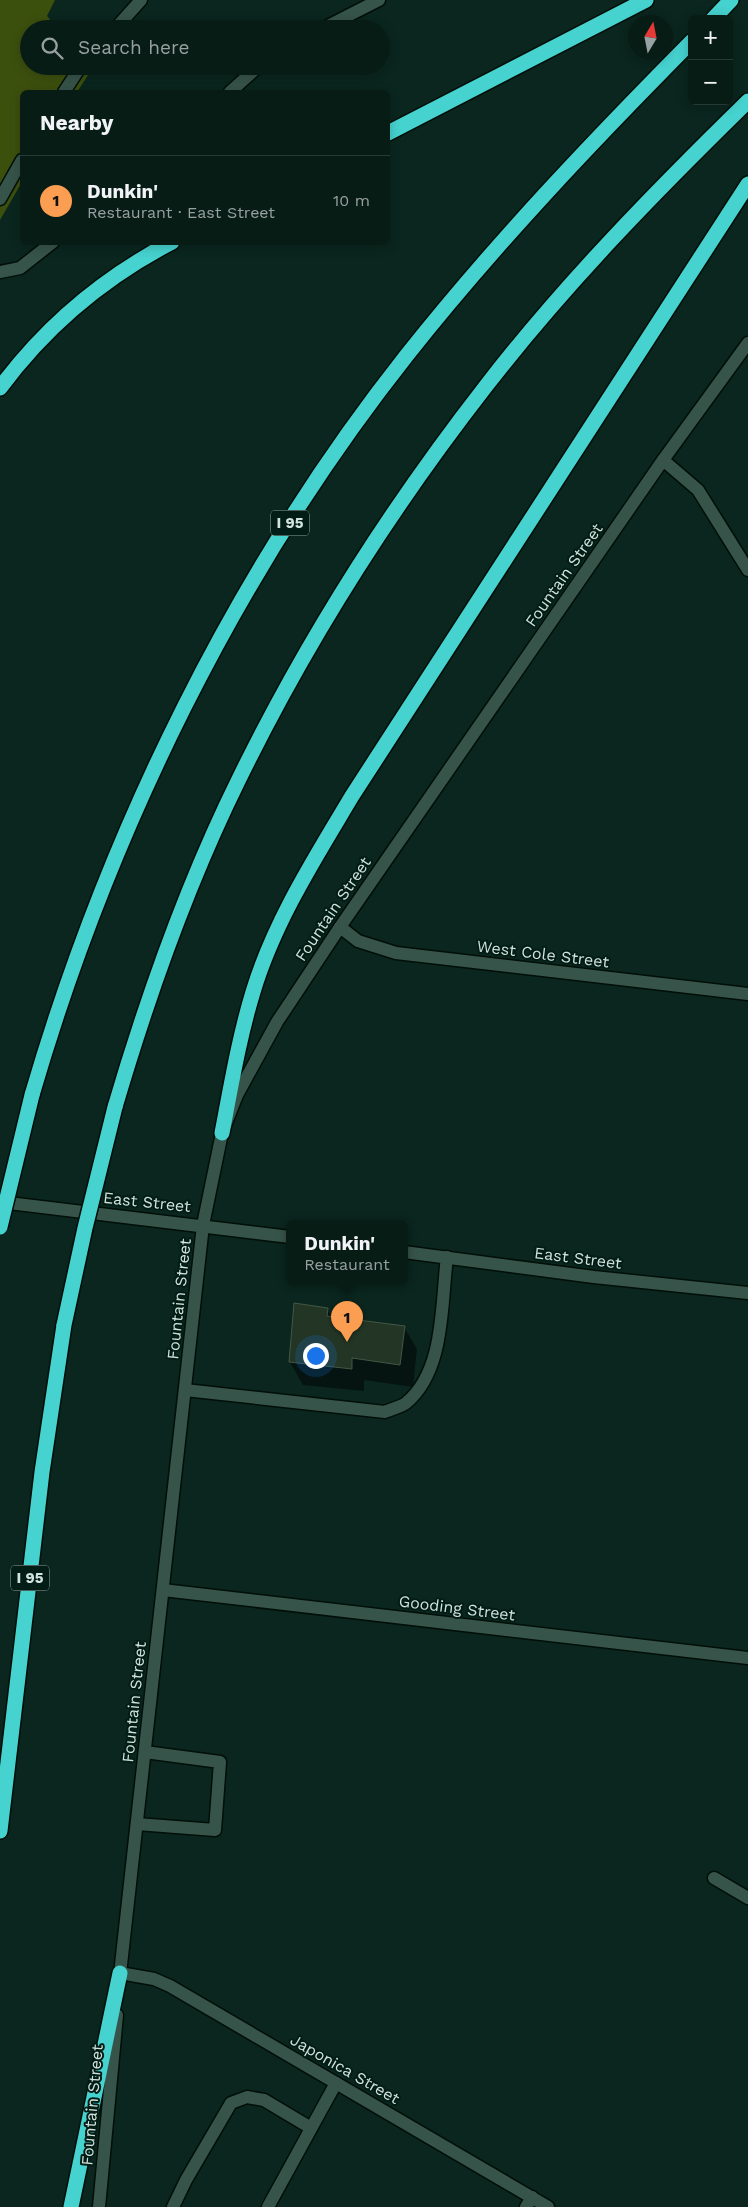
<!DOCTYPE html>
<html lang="en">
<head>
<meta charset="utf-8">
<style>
	:root { --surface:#081c16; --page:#11251f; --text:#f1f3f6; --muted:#98a1a1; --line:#293a35; --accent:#fb9e51 }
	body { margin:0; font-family:"Work Sans",sans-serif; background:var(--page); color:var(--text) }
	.controls { position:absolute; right:15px; top:15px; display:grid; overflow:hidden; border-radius:8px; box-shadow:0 2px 12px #0003 }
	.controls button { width:45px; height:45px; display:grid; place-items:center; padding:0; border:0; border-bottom:1px solid var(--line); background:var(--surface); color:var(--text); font:25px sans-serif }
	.compass { position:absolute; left:628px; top:15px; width:45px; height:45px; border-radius:50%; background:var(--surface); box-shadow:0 2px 12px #0003; rotate:10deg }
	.you { position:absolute; left:315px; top:1355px; width:18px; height:18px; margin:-12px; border:4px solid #fff; border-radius:50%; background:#1a73e8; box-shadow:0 0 0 8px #1a73e833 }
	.badge { display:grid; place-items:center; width:32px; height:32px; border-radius:50%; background:var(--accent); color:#111; font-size:16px; font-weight:700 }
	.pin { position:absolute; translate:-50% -41px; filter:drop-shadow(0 1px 2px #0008) }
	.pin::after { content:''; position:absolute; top:26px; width:18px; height:15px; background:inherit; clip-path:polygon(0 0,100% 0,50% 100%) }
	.popup { position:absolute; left:286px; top:1220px; width:122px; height:65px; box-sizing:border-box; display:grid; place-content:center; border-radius:8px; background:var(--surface); filter:drop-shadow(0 1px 4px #0005); font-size:16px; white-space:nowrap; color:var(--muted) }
	.popup b { font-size:19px; color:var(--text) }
	.popup::after { content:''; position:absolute; left:50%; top:100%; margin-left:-10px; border:10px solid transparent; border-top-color:var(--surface) }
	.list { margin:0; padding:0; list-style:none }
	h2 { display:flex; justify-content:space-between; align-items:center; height:65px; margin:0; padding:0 20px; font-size:21px }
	h2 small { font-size:16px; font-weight:400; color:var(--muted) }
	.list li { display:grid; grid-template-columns:32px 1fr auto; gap:15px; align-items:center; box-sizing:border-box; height:90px; padding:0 20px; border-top:1px solid var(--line) }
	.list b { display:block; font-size:19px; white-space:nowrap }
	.list p { margin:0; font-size:16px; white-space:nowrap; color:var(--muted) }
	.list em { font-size:16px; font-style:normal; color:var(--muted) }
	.icon { flex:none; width:28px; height:28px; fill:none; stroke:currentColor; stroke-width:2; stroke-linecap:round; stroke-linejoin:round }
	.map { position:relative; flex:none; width:748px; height:2207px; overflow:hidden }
	.search { position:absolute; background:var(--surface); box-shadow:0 2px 12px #0003; left:20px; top:20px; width:370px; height:55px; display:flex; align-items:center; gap:12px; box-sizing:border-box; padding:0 18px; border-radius:28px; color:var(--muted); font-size:19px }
	.panel { position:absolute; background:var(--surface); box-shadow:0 2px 12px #0003; left:20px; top:90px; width:370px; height:155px; border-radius:8px }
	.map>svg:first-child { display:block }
	.green { fill:#3c500e }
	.shadow { fill:#0007 }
	.building { fill:#233625; stroke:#435745 }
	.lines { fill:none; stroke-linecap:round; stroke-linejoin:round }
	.service-casing { stroke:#000f08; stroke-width:15 }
	.minor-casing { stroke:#000f08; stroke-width:15 }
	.tertiary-casing { stroke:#000f08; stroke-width:15 }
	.secondary-casing { stroke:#000f08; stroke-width:15 }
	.motorway-casing { stroke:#000f08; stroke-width:18 }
	.service { stroke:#37544a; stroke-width:12 }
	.minor { stroke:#37544a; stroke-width:12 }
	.tertiary { stroke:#37544a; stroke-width:12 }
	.secondary { stroke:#37544a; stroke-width:12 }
	.motorway { stroke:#46d2cf; stroke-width:15 }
	.motorway-bridge-casing { stroke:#000f08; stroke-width:18; stroke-linecap:butt }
	.motorway-bridge { stroke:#46d2cf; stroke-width:15 }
	.labels { text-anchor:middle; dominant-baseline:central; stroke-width:4; stroke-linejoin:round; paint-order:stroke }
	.shield { fill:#011d15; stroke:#93a7a0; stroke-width:1 }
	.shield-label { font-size:15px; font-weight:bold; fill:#d2e2dc }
	.street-label { font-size:16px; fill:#d2e2dc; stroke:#011d15 }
</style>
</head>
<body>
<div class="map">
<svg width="748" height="2207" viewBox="0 0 748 2207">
	<rect width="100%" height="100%" fill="#0a261e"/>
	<!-- green -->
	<polygon class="green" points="0,0 55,0 47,16 58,29 29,29 29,66 90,66 92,69 77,92 22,92 22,182 0,220"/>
	<!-- shadow -->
	<polygon class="shadow" points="295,1305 327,1309 332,1318 404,1327 417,1349 413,1387 364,1380 364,1391 303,1385 290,1362"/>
	<!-- building -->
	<polygon class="building" points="294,1303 328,1308 327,1316 405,1326 400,1365 352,1358 352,1369 289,1362"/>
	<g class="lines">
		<!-- service casing -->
		<g class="service-casing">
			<g id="service">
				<polyline points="322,29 379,0"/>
				<polyline points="230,92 259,66"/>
				<polyline points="0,272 20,268 53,242"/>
				<path d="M 185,1390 L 385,1412 C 391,1409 401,1407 406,1403 C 445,1371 441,1304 447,1257"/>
				<polyline points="137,1824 215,1830 220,1762 145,1752"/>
				<polyline points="173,2207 186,2180 231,2103 247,2097 264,2100 311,2128"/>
				<polyline points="268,2207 336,2083"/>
				<polyline points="526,2207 532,2197"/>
			</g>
		</g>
		<!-- minor casing -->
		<g class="minor-casing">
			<g id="minor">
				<polyline points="663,460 698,490 748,570"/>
				<polyline points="340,927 358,941 396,953 748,994"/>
				<polyline points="163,1590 748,1658"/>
				<polyline points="714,1878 748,1898"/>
				<polyline points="120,1973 154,1979 170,1986 548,2207"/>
			</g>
		</g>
		<!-- tertiary casing -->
		<g class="tertiary-casing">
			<g id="tertiary">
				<polyline points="115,29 141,0"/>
				<polyline points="64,92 81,66"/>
				<polyline points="0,199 22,160"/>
				<polyline points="119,1983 203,1225 222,1133 237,1095 277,1022 340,927 663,460 748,343"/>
				<polyline points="99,2207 117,2015"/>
			</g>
		</g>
		<!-- secondary casing -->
		<g class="secondary-casing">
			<g id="secondary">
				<polyline points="0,1202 290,1237"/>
				<polyline points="404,1252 594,1277 748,1293"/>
			</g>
		</g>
		<!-- motorway casing -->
		<g class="motorway-casing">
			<g id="motorway">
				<polyline points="713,19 731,0"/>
				<polyline points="388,133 646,0"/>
				<path d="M 0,388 C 46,326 103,278 172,242"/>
				<path d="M 32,1095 C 109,831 236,571 407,355 C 495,244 593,141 692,41"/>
				<path d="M 115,1107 C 148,995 187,884 239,779 C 307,640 391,508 486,386 C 565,284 656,191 748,101"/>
				<path d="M 222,1133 C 231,1086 239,1038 253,992 C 274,922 315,858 352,796 L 748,184"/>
				<polyline points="0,1831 42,1472 64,1325"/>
				<polyline points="71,2207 120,1973"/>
			</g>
		</g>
		<!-- service -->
		<use href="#service" class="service"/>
		<!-- minor -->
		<use href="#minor" class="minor"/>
		<!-- tertiary -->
		<use href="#tertiary" class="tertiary"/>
		<!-- secondary -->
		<use href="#secondary" class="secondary"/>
		<!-- motorway -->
		<use href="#motorway" class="motorway"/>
		<!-- motorway-bridge casing -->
		<g class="motorway-bridge-casing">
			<g id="motorway-bridge">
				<polyline points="0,1227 32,1095"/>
				<polyline points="64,1325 85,1228 115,1107"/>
			</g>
		</g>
		<!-- motorway-bridge -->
		<use href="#motorway-bridge" class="motorway-bridge"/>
	</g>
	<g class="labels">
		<!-- shield labels -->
		<g class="shield">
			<rect x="271" y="510.5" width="38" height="25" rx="4"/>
			<rect x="11" y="1565.5" width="38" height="25" rx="4"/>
		</g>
		<g class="shield-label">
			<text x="290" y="523">I 95</text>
			<text x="30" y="1578">I 95</text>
		</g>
		<!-- street labels -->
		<g class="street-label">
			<text transform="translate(564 575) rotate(-55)">Fountain Street</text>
			<text transform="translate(333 909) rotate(-56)">Fountain Street</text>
			<text transform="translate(543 954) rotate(7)">West Cole Street</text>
			<text transform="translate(147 1202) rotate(6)">East Street</text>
			<text transform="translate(578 1258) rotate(7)">East Street</text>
			<text transform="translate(179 1299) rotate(-84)">Fountain Street</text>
			<text transform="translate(457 1608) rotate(7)">Gooding Street</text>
			<text transform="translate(134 1702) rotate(-84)">Fountain Street</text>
			<text transform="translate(345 2069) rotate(30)">Japonica Street</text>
			<text transform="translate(92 2105) rotate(-85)">Fountain Street</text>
		</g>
	</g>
</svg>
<div class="controls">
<button>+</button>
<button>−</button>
</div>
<svg class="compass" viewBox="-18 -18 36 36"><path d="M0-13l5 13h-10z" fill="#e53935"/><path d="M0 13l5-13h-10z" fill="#98a1a1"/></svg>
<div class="you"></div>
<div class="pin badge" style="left:347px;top:1342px">1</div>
<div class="popup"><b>Dunkin'</b>Restaurant</div>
<div class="search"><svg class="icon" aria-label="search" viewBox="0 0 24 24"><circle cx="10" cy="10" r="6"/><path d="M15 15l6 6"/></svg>Search here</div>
<section class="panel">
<h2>Nearby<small></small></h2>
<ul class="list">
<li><span class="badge">1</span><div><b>Dunkin'</b><p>Restaurant · East Street</p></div><em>10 m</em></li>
</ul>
</section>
</div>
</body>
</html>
